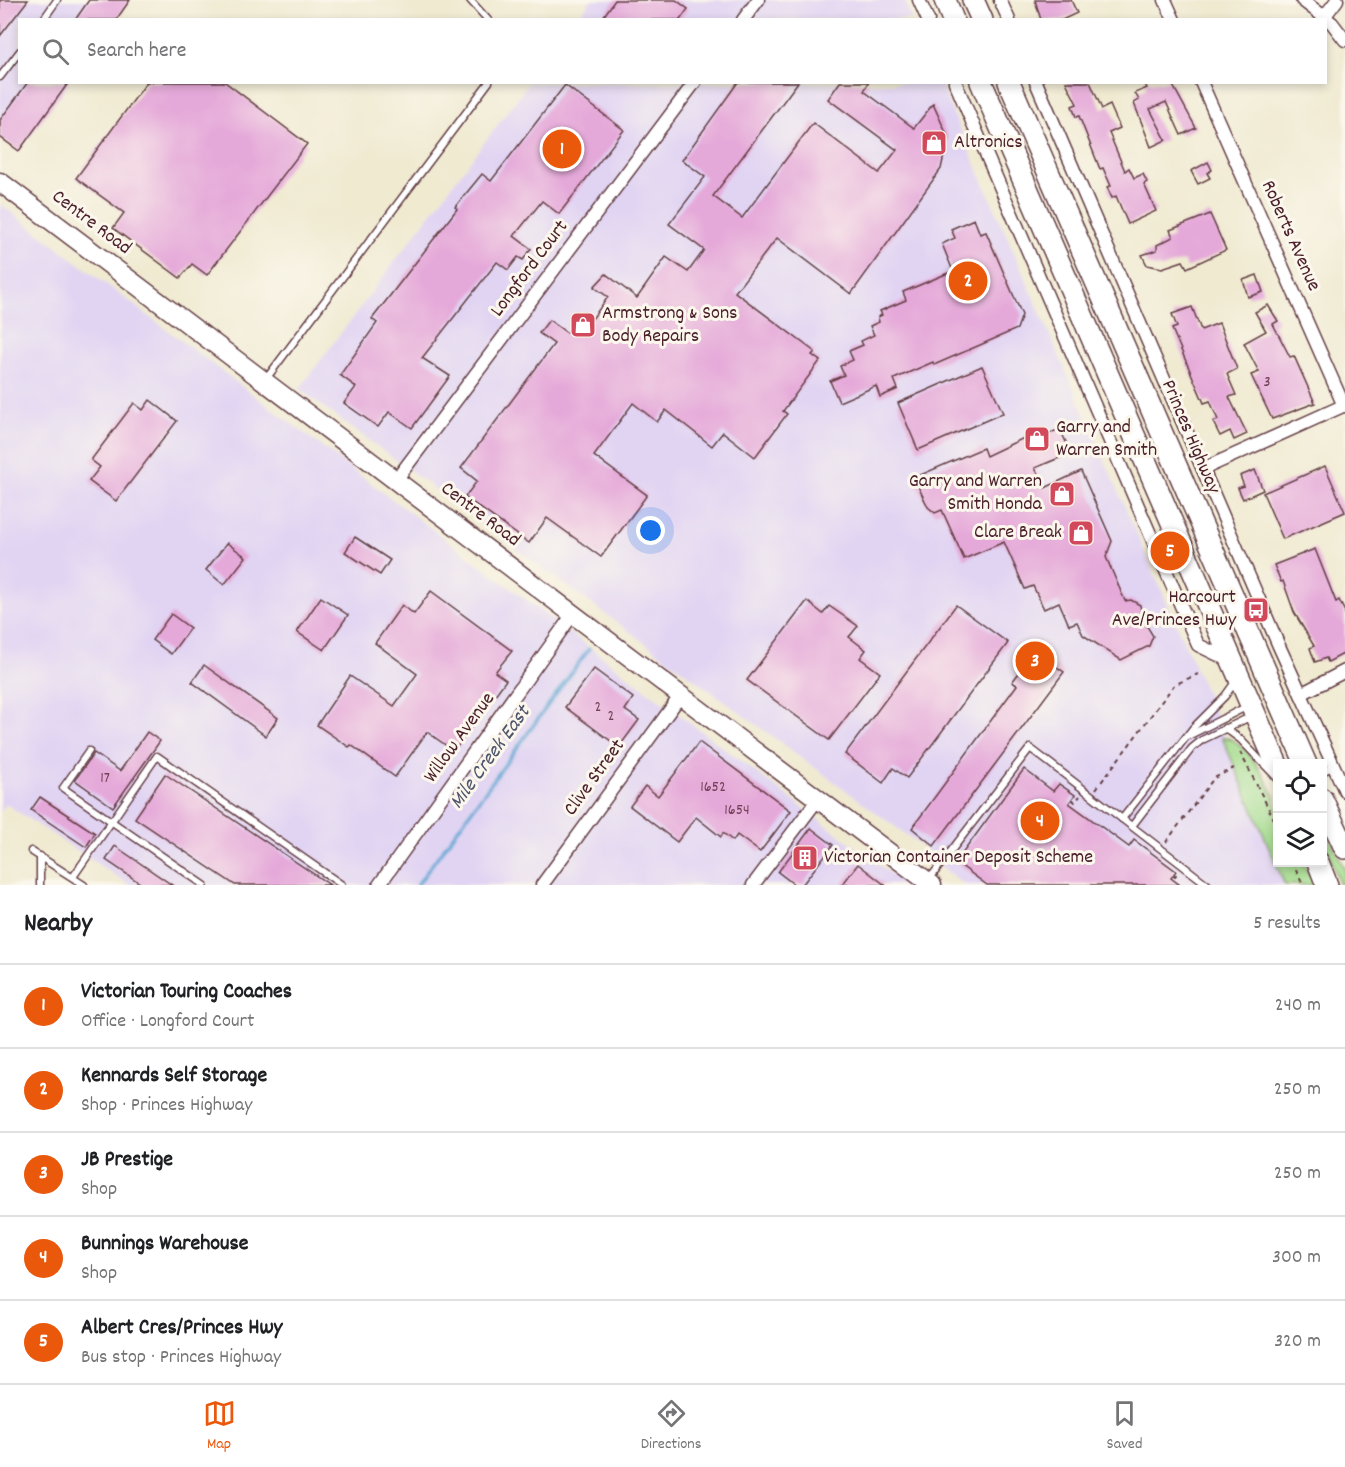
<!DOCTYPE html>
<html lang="en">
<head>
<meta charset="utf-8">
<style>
	:root { --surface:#fff; --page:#f2f2f2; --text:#202124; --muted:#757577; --line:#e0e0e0; --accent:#ea580c }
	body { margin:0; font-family:Dekko,sans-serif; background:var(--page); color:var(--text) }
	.controls { position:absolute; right:18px; bottom:18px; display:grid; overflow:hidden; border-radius:0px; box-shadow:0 3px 9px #0003 }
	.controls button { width:54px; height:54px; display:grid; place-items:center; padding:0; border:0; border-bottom:2px solid var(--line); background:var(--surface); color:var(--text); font:30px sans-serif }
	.you { position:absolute; left:651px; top:531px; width:21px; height:21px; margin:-15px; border:4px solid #fff; border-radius:50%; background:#1a73e8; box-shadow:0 0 0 9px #1a73e833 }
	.badge { display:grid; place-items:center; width:39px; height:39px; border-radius:50%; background:var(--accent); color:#fff; font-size:20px; font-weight:700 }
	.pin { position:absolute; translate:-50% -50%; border:3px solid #fff; box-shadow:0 2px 6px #0006 }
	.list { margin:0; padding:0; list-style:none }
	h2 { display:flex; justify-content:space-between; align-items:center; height:78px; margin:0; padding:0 24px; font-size:26px }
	h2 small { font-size:20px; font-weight:400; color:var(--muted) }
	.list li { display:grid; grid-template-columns:39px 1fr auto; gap:18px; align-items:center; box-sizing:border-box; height:84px; padding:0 24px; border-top:2px solid var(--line) }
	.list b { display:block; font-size:22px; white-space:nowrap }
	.list p { margin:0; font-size:20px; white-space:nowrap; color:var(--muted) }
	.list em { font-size:20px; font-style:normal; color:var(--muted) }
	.icon { flex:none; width:33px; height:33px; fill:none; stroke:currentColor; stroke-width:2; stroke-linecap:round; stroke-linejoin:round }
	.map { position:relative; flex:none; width:1345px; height:885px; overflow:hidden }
	.search { position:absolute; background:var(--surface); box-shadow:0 3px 9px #0003; left:18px; right:18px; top:18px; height:66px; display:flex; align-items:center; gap:15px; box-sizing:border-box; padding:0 21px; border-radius:0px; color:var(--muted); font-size:22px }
	.sheet { height:498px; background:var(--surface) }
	nav { display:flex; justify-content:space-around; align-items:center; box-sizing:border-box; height:84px; border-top:2px solid var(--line); background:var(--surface); font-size:16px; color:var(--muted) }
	nav a { display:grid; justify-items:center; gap:3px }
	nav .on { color:var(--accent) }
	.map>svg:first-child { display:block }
	.built { fill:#e1d4f3 }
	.green { fill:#a3db8d; stroke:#767d5c; stroke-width:1.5 }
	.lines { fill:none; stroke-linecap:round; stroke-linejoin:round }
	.stream { stroke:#57a6d1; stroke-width:3 }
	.building { fill:#e5a9d9 }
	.lane-casing { stroke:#633d44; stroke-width:9 }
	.street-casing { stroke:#633d44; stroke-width:15 }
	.primary-casing { stroke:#633d44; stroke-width:21 }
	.highway-casing { stroke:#633d44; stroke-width:24 }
	.path { stroke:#633d44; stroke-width:2; stroke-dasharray:4.5 4.5; stroke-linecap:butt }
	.lane { stroke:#fff; stroke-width:6 }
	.street { stroke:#fff; stroke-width:12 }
	.primary { stroke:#fff; stroke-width:18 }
	.highway { stroke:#fff; stroke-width:21 }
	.labels { text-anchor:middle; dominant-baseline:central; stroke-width:6; stroke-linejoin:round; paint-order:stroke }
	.number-label { font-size:16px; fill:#714256 }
	.poi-label { font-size:20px; fill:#4a1f2b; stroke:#fbf7ec; text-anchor:start }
	.street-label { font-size:20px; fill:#4a1f2b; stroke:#fbf7ec }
	.water-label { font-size:21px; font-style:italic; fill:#4f556d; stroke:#fbf7ec }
</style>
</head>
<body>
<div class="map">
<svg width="1345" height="885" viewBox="0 0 1345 885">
	<rect width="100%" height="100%" fill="#fbf7ec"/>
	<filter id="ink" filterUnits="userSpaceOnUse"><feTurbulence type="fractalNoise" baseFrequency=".0167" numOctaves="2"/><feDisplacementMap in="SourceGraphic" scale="12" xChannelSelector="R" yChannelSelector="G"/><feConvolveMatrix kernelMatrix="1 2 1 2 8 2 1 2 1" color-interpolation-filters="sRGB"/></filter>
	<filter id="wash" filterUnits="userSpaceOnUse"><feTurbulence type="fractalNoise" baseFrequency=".008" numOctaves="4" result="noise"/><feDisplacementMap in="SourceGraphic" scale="24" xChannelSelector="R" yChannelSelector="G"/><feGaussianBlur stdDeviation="1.35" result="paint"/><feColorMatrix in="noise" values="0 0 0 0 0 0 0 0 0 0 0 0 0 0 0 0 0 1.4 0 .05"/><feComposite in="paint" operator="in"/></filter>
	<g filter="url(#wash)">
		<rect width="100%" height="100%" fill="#f0ead1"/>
		<!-- built -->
		<g class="built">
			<polygon points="0,0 130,0 116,19 20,20 20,82 69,83 19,151 0,137"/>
			<polygon points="591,0 904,0 912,19 576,20"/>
			<polygon points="529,83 940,83 1277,855 1278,862 1291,885 965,885 935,862 938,858 299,389"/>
			<polygon points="0,204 309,437 906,885 130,885 6,804 0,812"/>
		</g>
		<!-- green -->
		<g class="green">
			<path d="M 1222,737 C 1244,736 1273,787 1277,806 C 1281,823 1277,845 1278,862 L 1303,863 L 1316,885 L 1285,885 Z"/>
			<polygon points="1322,822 1345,870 1345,885 1340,885 1323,838"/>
		</g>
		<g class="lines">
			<!-- stream -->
			<polyline class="stream" points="417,885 589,649"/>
		</g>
		<g id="blocks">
			<!-- building -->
			<g class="building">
				<polygon points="0,0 28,0 0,36"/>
				<polygon points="89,0 130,0 116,20 75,20"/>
				<polygon points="615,0 676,0 688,9 680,20 601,20"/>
				<polygon points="1035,0 1071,0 1077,13 1062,20 1041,20"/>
				<polygon points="28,82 69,82 19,151 0,137 0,120"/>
				<polygon points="147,82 225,82 307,144 207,275 192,264 180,278 113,228 124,213 76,178"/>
				<polygon points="738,82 798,82 713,196 742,218 813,123 879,173 897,150 828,99 840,82 869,82 864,91 914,128 933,104 948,137 941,169 851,294 777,238 735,292 815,352 812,355 820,361 783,411 787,414 755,457 723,432 712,446 666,410 657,422 633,403 594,456 647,495 601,557 547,518 529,543 465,497 477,481 461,468 554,344 539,333 549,320 567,333 583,312 592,319 608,297 594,287 606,274 637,298 666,257 688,272 704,250 669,224 705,177 682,160"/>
				<polygon points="1066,82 1090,82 1102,109 1110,105 1120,128 1109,133 1125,171 1129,168 1134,178 1143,174 1147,182 1144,184 1156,211 1128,224 1116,196 1112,198 1107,187 1111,186 1103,168 1100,169 1079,116 1076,117 1072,106 1077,104"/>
				<polygon points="1144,82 1171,82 1196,128 1181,135 1166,102 1150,109 1166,140 1151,147 1134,103 1139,100 1135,93 1147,88"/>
				<polygon points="565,85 624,130 559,214 542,201 514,236 531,249 523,260 518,257 508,270 497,262 422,358 450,376 412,428 389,412 378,427 344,403 356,387 340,375 377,323 372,319 457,209 455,207 482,174 491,181"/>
				<polygon points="1208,162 1212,170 1207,173 1210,178 1198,184 1191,171"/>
				<polygon points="1210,214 1226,250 1187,268 1183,261 1162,268 1147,265 1142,255 1157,250 1157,245 1173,237 1170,230"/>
				<polygon points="974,219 980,234 986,232 1022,315 1017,329 934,365 933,362 894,379 898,389 880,397 876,386 839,402 830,381 844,375 840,366 853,360 849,351 863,345 861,341 874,335 870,326 879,322 878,317 882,315 880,311 906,300 903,292 953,271 942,244 955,238 951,229"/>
				<polygon points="1257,275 1263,292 1248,297 1243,280"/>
				<polygon points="1268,305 1278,321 1273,324 1290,357 1294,356 1315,403 1272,419 1251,375 1259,372 1244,343 1266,331 1255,312"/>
				<polygon points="1192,307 1201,330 1219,323 1237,369 1227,374 1236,395 1229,397 1247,434 1234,440 1230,431 1220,436 1213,422 1218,420 1210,401 1204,403 1172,329 1177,327 1172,314"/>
				<polygon points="982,366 1003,413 918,450 898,403"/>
				<polygon points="150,400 177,421 116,501 89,481 100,467 91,460 134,403 143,410"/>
				<polygon points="1060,429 1071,453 1035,468 1045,488 1081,471 1112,541 1106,557 1125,601 1131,600 1140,605 1142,618 1153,636 1149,646 1121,660 1083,635 1077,622 1069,625 1059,602 1044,609 1033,586 1025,589 1004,542 964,559 942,510 935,513 928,507 916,482 918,476 983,448 986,456 1028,436 1036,439"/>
				<polygon points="1325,466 1345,512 1283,539 1263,493"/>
				<polygon points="1255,470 1263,490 1243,499 1238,488 1244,486 1240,476"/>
				<polygon points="355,537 390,560 380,575 345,552"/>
				<polygon points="227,543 246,557 224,585 206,570"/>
				<polygon points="1315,549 1336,602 1339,600 1345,612 1345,653 1328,662 1326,658 1315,662 1310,648 1314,646 1294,612 1283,581 1281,582 1274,565"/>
				<polygon points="431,591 512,651 495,672 506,680 454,751 427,732 395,777 351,745 349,747 317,725 350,676 394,706 417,674 375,643 402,605 414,614"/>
				<polygon points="321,597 348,615 324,650 297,632"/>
				<polygon points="807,601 823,614 829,606 858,626 849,637 866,650 860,658 880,673 829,740 747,680"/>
				<polygon points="956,605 1008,643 907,778 893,768 883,783 845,754"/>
				<polygon points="171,614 190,628 171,654 152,640"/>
				<polygon points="1035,652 1064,672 934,846 912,828 1017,685 1012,682"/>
				<polygon points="204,665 278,718 266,736 192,682"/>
				<polygon points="594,669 633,698 625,710 639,720 619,747 565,707"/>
				<polygon points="147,732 160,741 113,807 75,780 94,753 120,771"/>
				<polygon points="699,742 791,811 760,852 737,835 733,841 723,833 721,837 696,817 677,842 630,806 645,786 658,796"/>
				<polygon points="1024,769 1053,791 1059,784 1075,795 1069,803 1129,847 1134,840 1176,871 1171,878 1180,885 987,885 956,862"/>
				<polygon points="165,774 330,885 235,885 135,818"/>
				<polygon points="40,797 95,833 86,847 31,810"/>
				<polygon points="811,828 833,845 802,885 795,885 778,872"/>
				<polygon points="115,846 172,885 143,885 106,860"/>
				<polygon points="858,864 885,885 842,885"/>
			</g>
		</g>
	</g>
	<g filter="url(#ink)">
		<use href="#blocks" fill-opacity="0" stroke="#633d44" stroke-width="1.5"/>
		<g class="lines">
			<!-- lane casing -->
			<g class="lane-casing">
				<g id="lane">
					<polyline points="470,0 488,20"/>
					<polyline points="43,20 57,0"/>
					<polyline points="0,77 20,51"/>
					<polyline points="266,379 489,82"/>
					<polyline points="1225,728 1240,739 1278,779"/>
					<polyline points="1190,735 1248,706"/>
					<polyline points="89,751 63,788 204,885"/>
					<polyline points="1322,772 1334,766"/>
					<polyline points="1122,819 1193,728 1225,696 1235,682"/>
					<polyline points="1132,826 1192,748 1202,740 1252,716"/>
					<polyline points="31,851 84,885"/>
					<polyline points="40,856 40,885"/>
					<polyline points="73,877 157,756 342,885"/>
					<polyline points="928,881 1030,748 1208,885"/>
				</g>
			</g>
			<!-- street casing -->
			<g class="street-casing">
				<g id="street">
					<polyline points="919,0 928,20"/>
					<polyline points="1000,0 1009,20"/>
					<polyline points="1165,0 1174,20"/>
					<polyline points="1302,0 1332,23 1345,40"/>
					<polyline points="1324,17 1337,0"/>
					<polyline points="743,20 758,0"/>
					<polyline points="955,82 1198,645 1231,661"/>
					<polyline points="1036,82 1279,646 1345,791"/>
					<polyline points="1201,82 1344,406"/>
					<polyline points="1203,469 1345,405"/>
					<polyline points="396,480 695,82"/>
					<polyline points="1301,694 1345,671"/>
					<polyline points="379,885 573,614"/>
					<polyline points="542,885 681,695"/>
					<polyline points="753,885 818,799"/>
				</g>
			</g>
			<!-- primary casing -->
			<g class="primary-casing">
				<polyline id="primary" points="0,182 932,885"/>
			</g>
			<!-- highway casing -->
			<g class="highway-casing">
				<g id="highway">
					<polyline points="945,0 953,20"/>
					<polyline points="973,0 982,20"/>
					<polyline points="981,82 1278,767"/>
					<polyline points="1009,82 1306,764"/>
					<polyline points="1322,799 1345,848"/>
					<polyline points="1318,862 1327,885"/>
				</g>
			</g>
			<!-- path -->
			<g class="path">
				<polyline points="1240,752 1278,827"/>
				<polyline points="1096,789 1174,685 1198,674"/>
				<polyline points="1072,799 1075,802 1080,796"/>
				<polyline points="1166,842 1214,778 1234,768"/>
				<polyline points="1292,862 1303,885"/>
				<polyline points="1173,875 1175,876 1178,873"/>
			</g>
			<!-- lane -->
			<use href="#lane" class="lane"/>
			<!-- street -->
			<use href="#street" class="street"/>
			<!-- primary -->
			<use href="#primary" class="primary"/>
			<!-- highway -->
			<use href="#highway" class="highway"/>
		</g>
	</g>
	<!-- icons -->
	<defs>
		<g id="shop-square" transform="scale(1.35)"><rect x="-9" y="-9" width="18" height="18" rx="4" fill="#d1495b" stroke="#fbf7ec"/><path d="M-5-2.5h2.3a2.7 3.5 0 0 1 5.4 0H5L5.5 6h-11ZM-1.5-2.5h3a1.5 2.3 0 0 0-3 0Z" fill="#fff"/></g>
		<g id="bus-square" transform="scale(1.35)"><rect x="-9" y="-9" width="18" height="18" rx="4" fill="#d1495b" stroke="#fbf7ec"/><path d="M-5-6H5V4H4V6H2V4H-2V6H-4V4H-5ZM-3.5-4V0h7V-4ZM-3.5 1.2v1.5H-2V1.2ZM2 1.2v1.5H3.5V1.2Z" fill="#fff"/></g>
		<g id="building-square" transform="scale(1.35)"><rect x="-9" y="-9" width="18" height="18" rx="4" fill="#d1495b" stroke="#fbf7ec"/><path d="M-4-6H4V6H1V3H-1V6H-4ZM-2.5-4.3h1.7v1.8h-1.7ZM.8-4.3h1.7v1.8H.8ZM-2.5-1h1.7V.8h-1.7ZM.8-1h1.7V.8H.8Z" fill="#fff"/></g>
	</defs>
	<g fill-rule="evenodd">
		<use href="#shop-square" x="934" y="143"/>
		<use href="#shop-square" x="583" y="325"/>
		<use href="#shop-square" x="1037" y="439"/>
		<use href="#shop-square" x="1062" y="494"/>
		<use href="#shop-square" x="1081" y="533"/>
		<use href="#bus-square" x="1256" y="610"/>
		<use href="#building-square" x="805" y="858"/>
	</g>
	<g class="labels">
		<!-- number labels -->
		<g class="number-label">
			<text x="1267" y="382">3</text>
			<text x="598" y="707">2</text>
			<text x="611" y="716">2</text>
			<text x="105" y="778">17</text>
			<text x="713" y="787">1652</text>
			<text x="737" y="810">1654</text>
		</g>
		<!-- poi labels -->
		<g class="poi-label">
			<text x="954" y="143">Altronics</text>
			<text x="602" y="314">Armstrong &amp; Sons<tspan x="602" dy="23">Body Repairs</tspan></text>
			<text x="1056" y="428">Garry and<tspan x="1056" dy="23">Warren Smith</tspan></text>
			<text x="1042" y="482" text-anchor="end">Garry and Warren<tspan x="1042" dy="23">Smith Honda</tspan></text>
			<text x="1062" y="533" text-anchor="end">Clare Break</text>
			<text x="1236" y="598" text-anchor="end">Harcourt<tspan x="1236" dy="23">Ave/Princes Hwy</tspan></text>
			<text x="824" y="858">Victorian Container Deposit Scheme</text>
		</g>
		<!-- street labels -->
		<g class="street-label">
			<text transform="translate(91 223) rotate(37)">Centre Road</text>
			<text transform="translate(1290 236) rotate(66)">Roberts Avenue</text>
			<text transform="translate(530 269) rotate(-53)">Longford Court</text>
			<text transform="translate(1190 437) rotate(67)">Princes Highway</text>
			<text transform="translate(480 515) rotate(37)">Centre Road</text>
			<text transform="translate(460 738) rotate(-54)">Willow Avenue</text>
			<text transform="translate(595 778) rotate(-54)">Clive Street</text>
		</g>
		<!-- water labels -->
		<g class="water-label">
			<text transform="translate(491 758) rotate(-54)">Mile Creek East</text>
		</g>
	</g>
</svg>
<div class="controls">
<button><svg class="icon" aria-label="locate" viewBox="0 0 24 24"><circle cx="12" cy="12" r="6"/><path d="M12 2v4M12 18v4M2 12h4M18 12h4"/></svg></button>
<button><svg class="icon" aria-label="layers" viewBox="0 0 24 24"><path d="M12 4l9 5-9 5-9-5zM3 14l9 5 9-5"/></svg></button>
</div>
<div class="you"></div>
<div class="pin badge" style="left:562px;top:149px">1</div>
<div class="pin badge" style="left:968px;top:281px">2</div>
<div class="pin badge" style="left:1035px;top:661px">3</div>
<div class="pin badge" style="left:1040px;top:821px">4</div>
<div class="pin badge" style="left:1170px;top:551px">5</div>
<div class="search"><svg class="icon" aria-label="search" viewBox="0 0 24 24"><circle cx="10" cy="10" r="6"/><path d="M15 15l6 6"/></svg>Search here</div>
</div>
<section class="sheet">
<h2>Nearby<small>5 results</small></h2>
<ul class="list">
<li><span class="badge">1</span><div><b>Victorian Touring Coaches</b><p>Office · Longford Court</p></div><em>240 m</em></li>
<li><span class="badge">2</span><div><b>Kennards Self Storage</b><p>Shop · Princes Highway</p></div><em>250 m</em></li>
<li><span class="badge">3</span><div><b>JB Prestige</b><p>Shop</p></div><em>250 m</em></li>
<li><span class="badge">4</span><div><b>Bunnings Warehouse</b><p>Shop</p></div><em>300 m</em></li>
<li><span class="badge">5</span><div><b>Albert Cres/Princes Hwy</b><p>Bus stop · Princes Highway</p></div><em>320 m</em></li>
</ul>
</section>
<nav>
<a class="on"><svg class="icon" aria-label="map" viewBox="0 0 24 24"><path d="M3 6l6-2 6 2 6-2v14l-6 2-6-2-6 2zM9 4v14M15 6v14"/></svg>Map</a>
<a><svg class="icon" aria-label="directions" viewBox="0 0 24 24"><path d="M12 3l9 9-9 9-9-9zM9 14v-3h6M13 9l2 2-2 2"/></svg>Directions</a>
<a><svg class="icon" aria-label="saved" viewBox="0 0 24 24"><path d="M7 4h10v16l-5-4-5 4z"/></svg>Saved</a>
</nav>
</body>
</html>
